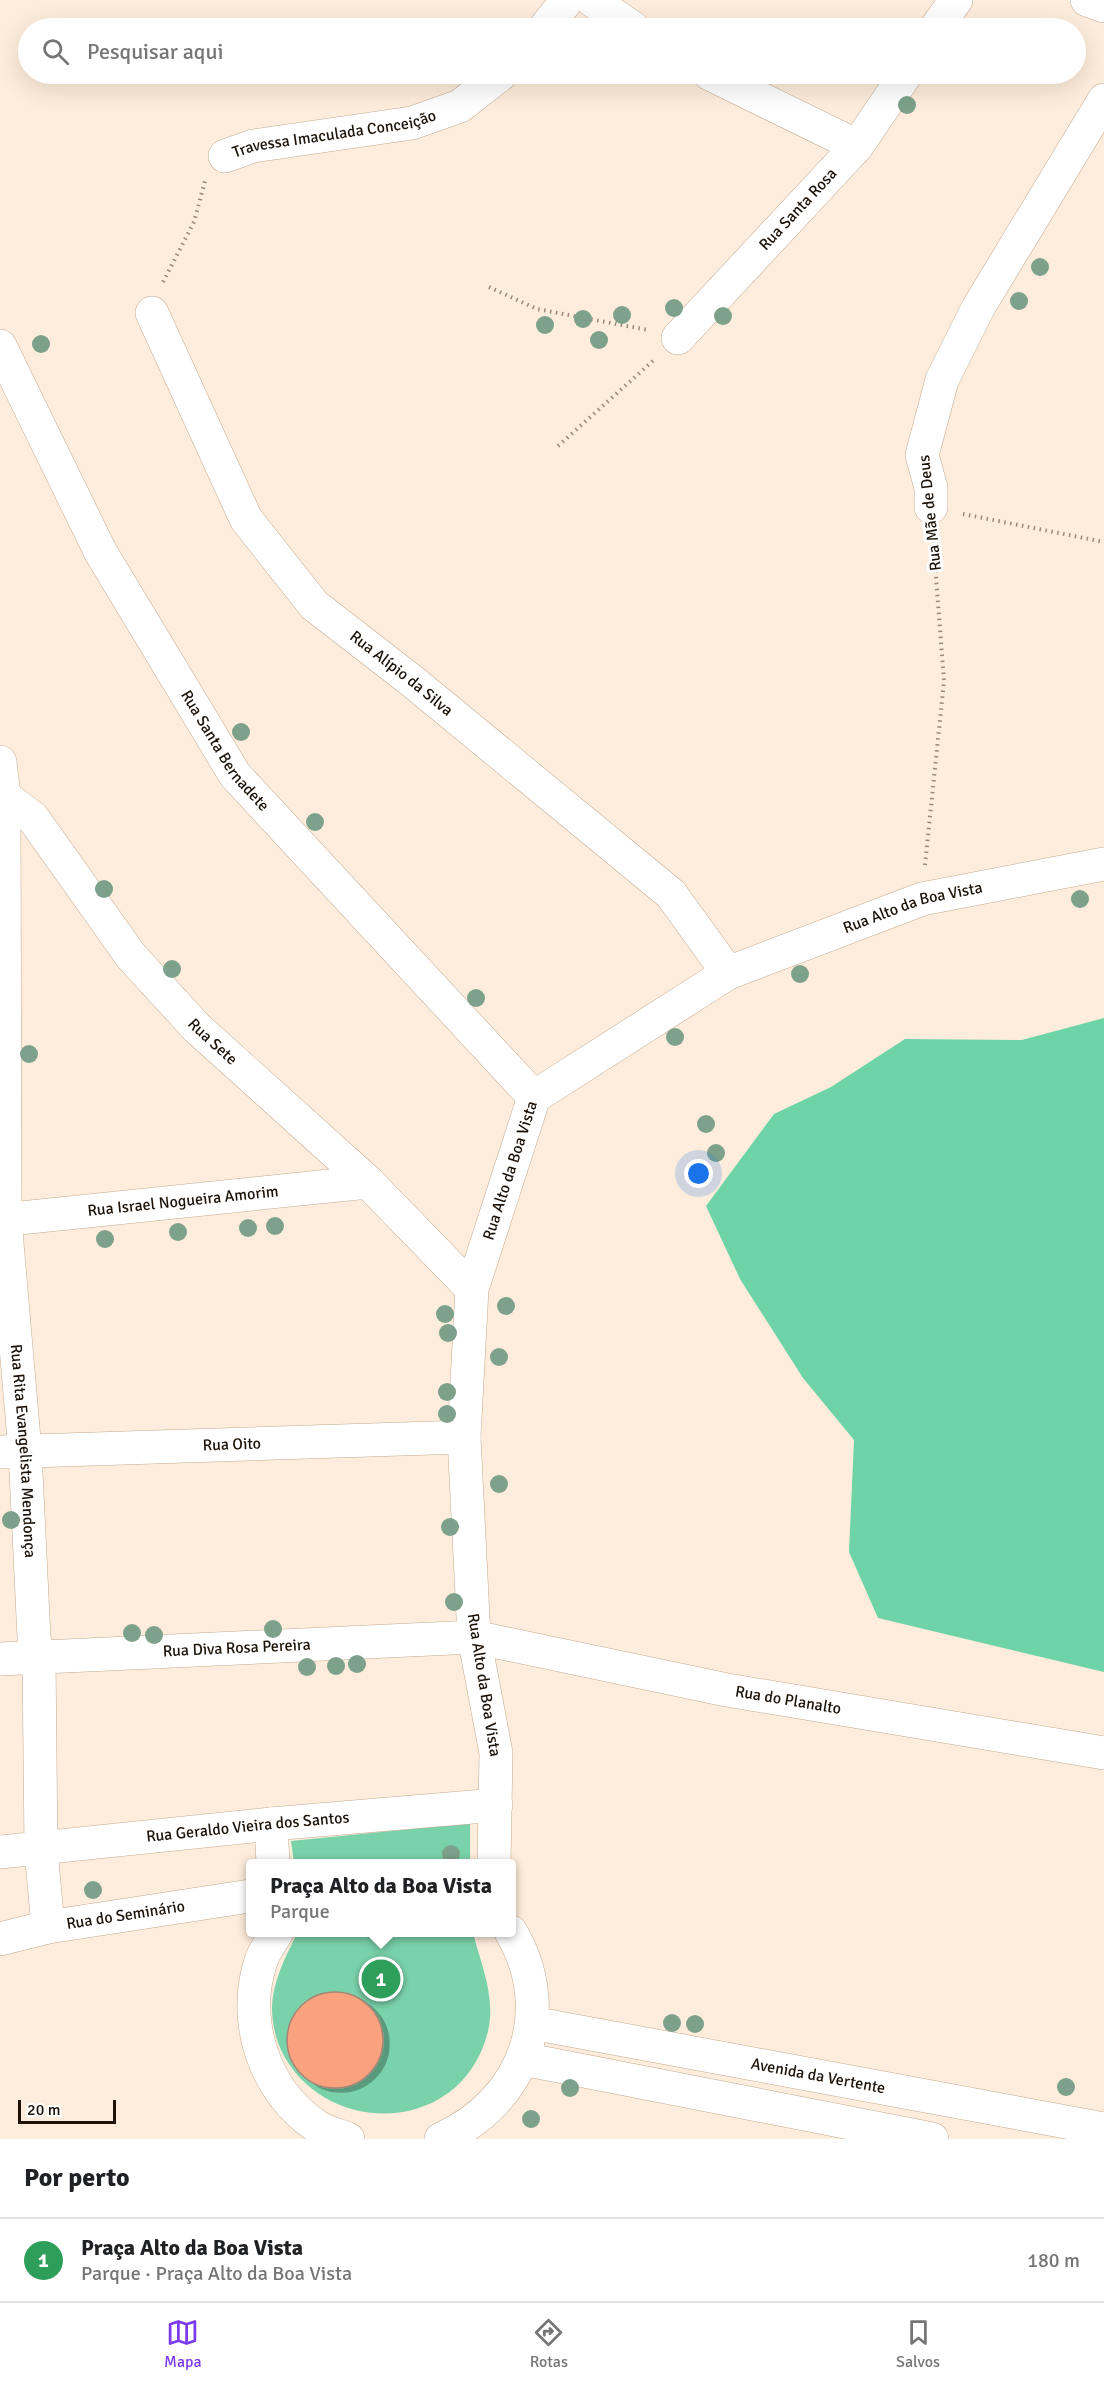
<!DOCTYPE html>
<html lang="pt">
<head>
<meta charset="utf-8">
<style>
	:root { --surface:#fff; --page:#f2f2f2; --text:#202124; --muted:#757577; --line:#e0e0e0; --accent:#7c3aed }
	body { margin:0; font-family:Signika,sans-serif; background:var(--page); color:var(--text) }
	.scale { position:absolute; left:18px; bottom:15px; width:98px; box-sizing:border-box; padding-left:6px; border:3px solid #1c1208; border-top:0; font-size:16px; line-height:21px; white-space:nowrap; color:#1c1208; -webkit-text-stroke:4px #fff; paint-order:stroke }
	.you { position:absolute; left:699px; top:1174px; width:21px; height:21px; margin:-15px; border:4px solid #fff; border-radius:50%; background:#1a73e8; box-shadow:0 0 0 9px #1a73e833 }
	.badge { display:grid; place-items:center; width:39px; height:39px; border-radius:50%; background:var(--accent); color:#fff; font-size:20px; font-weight:700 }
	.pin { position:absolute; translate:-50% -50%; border:3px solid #fff; box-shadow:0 2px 6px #0006 }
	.popup { position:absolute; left:246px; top:1859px; width:270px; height:78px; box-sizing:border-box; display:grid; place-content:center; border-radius:6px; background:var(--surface); filter:drop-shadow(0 2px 4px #0005); font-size:20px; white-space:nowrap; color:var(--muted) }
	.popup b { font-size:22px; color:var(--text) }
	.popup::after { content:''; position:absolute; left:50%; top:100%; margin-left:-12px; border:12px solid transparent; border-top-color:var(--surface) }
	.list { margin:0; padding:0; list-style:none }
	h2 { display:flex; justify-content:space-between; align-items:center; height:78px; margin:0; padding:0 24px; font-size:26px }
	h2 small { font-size:20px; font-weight:400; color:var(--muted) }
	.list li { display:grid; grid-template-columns:39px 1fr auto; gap:18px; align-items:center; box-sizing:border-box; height:84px; padding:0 24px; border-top:2px solid var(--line) }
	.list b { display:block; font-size:22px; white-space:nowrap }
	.list p { margin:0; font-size:20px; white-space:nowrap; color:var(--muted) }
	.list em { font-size:20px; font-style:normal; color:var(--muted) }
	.icon { flex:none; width:33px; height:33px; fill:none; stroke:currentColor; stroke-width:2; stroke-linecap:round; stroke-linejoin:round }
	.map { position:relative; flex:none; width:1104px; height:2139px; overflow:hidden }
	.search { position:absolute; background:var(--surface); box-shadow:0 6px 24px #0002; left:18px; right:18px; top:18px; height:66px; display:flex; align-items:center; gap:15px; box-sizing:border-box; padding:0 21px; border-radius:33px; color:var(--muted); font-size:22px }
	.sheet { height:162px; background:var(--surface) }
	nav { display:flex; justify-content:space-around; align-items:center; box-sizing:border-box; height:84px; border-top:2px solid var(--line); background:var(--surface); font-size:16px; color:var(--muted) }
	nav a { display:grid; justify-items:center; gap:3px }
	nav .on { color:var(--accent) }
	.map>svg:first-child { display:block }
	.green { fill:#7ad2aa }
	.forest { fill:#6ed4a7 }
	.building { fill:#faa27d; stroke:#a78475; stroke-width:1.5; filter:url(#shadow) }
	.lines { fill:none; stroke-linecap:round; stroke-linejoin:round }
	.minor-casing { stroke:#c4a98f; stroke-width:34 }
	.path { stroke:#97897b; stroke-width:4; stroke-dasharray:1.5 4.5; stroke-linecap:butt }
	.minor { stroke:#fff; stroke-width:33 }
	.tree { fill:#7da18a }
	.labels { text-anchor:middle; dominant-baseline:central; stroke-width:6; stroke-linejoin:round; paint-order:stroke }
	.street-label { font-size:16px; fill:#1c1208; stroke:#fff }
</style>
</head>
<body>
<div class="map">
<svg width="1104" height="2139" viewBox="0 0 1104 2139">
	<defs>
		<filter id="shadow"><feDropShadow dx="6" dy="4" stdDeviation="0" flood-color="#0004"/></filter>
	</defs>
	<rect width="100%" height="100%" fill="#feeddc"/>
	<!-- green -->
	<g class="green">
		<polygon points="470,1823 470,1863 294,1863 291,1841"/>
		<path d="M 298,1932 L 473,1933 C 481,1964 496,1998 488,2031 C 463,2136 324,2139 281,2050 C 274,2035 270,2013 273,1996 C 277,1973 287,1953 298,1932 Z"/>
	</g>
	<!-- forest -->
	<polygon class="forest" points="1104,1018 1104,1672 878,1618 849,1552 854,1440 803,1378 740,1279 706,1206 774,1114 831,1087 905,1039 1022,1040"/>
	<!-- building -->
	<circle class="building" cx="335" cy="2040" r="48"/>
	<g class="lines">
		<!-- minor casing -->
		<g class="minor-casing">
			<g id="minor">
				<polyline points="592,0 633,28"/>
				<polyline points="1087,0 1104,6"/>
				<polyline points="545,28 567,0"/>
				<polyline points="936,28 956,0"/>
				<polyline points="710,74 857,146"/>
				<path id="s1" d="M 225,156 L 253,146 L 412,123 L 460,106 L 501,74"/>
				<path id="s2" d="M 152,313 L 246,519 L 314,605 L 412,681 L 671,894 L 728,973"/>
				<path id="s3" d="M 678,338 L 857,146 L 906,74"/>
				<path id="s4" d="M 0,346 L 100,551 L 235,775 L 534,1097"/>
				<polyline points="931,507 931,488 922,455 942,380 978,308 1104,100"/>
				<path id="s5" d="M 0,762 L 4,796 L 5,1220 L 25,1451 L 34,1638 L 39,1657 L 41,1850 L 48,1927"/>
				<path id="s6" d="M 4,796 L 33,818 L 131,956 L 196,1027 L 368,1182 L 472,1289"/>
				<path id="s7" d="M 0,1220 L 368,1182"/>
				<path id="s8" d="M 0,1452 L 464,1437"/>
				<path id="s9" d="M 0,1659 L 474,1637 L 727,1690 L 1104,1753"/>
				<polyline points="271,1824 273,1864"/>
				<path id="s10" d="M 0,1852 L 271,1824 L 496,1805"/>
				<path id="s11" d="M 494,1864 L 496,1753 L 474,1637 L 464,1437 L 472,1289 L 534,1097 L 728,973 L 922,899 L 1104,864"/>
				<path d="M 277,1932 C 272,1941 264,1951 261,1961 C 241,2021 264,2092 318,2127 C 326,2132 338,2135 348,2139"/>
				<path id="s12" d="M 0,1939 L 48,1927 L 250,1896"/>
				<path id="s13" d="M 532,2023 L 1104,2129"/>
				<polyline points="523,2059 932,2139"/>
				<path d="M 441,2139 C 524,2102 558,2012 511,1932"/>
			</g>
		</g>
		<!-- path -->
		<g class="path">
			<polyline points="163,282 194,222 205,181"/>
			<polyline points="489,287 537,309 648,330"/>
			<polyline points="558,446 655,359"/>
			<polyline points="963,514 1104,542"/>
			<polyline points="925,865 944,681 933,538"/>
		</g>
		<!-- minor -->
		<use href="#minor" class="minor"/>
	</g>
	<!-- trees -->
	<g class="tree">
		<circle cx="907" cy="105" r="9"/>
		<circle cx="1040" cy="267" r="9"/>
		<circle cx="1019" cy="301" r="9"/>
		<circle cx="674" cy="308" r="9"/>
		<circle cx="622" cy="315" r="9"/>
		<circle cx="723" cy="316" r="9"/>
		<circle cx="583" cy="319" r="9"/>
		<circle cx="545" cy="325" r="9"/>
		<circle cx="599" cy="340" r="9"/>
		<circle cx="41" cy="344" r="9"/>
		<circle cx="241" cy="732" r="9"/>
		<circle cx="315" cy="822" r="9"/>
		<circle cx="104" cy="889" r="9"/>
		<circle cx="1080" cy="899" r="9"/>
		<circle cx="172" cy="969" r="9"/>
		<circle cx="800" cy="974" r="9"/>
		<circle cx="476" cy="998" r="9"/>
		<circle cx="675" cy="1037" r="9"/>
		<circle cx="29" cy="1054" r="9"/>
		<circle cx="706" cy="1124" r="9"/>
		<circle cx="716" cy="1153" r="9"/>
		<circle cx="275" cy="1226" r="9"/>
		<circle cx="248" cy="1228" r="9"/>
		<circle cx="178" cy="1232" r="9"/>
		<circle cx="105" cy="1239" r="9"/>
		<circle cx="506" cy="1306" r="9"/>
		<circle cx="445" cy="1314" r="9"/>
		<circle cx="448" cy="1333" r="9"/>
		<circle cx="499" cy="1357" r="9"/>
		<circle cx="447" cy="1392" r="9"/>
		<circle cx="447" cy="1414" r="9"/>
		<circle cx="499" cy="1484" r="9"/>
		<circle cx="11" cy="1520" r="9"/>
		<circle cx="450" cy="1527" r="9"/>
		<circle cx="454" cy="1602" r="9"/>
		<circle cx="273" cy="1629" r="9"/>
		<circle cx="132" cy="1633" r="9"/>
		<circle cx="154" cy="1635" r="9"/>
		<circle cx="357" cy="1664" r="9"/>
		<circle cx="336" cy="1666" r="9"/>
		<circle cx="307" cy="1667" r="9"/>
		<circle cx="451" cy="1854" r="9"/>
		<circle cx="93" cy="1890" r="9"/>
		<circle cx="672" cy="2023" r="9"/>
		<circle cx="695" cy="2024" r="9"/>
		<circle cx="1066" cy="2087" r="9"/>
		<circle cx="570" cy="2088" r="9"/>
		<circle cx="531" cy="2119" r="9"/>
	</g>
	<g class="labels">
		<!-- street labels -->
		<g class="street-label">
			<text stroke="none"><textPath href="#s1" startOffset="112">Travessa Imaculada Conceição</textPath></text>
			<text stroke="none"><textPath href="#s3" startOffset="176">Rua Santa Rosa</textPath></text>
			<text transform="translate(930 513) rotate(-96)">Rua Mãe de Deus</text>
			<text stroke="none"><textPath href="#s2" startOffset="447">Rua Alípio da Silva</textPath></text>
			<text stroke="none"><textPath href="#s4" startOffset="464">Rua Santa Bernadete</textPath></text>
			<text stroke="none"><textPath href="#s11" startOffset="1206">Rua Alto da Boa Vista</textPath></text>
			<text stroke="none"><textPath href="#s6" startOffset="324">Rua Sete</textPath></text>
			<text stroke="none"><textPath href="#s11" startOffset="702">Rua Alto da Boa Vista</textPath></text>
			<text stroke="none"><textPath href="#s7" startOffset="184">Rua Israel Nogueira Amorim</textPath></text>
			<text stroke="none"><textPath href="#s8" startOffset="232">Rua Oito</textPath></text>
			<text stroke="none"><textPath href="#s5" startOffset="690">Rua Rita Evangelista Mendonça</textPath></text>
			<text stroke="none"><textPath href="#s9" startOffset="237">Rua Diva Rosa Pereira</textPath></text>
			<text transform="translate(484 1685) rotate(81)">Rua Alto da Boa Vista</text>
			<text stroke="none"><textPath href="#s9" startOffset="795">Rua do Planalto</textPath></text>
			<text stroke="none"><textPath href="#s10" startOffset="249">Rua Geraldo Vieira dos Santos</textPath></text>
			<text stroke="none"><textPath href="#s12" startOffset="128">Rua do Seminário</textPath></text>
			<text stroke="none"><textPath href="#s13" startOffset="291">Avenida da Vertente</textPath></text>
		</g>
	</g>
</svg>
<div class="scale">20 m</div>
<div class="you"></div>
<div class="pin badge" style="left:381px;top:1979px;background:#2e9e5b">1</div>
<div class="popup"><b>Praça Alto da Boa Vista</b>Parque</div>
<div class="search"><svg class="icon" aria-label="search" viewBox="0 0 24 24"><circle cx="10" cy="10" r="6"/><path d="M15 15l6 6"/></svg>Pesquisar aqui</div>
</div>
<section class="sheet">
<h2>Por perto<small></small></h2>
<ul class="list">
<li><span class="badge" style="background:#2e9e5b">1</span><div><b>Praça Alto da Boa Vista</b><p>Parque · Praça Alto da Boa Vista</p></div><em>180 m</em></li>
</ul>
</section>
<nav>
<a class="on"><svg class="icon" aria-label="map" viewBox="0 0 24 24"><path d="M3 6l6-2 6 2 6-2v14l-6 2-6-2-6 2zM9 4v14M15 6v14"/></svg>Mapa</a>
<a><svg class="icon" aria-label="directions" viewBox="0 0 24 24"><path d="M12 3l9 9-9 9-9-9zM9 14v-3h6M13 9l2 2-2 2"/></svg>Rotas</a>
<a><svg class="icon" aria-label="saved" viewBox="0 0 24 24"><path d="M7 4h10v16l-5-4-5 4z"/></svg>Salvos</a>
</nav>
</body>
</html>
